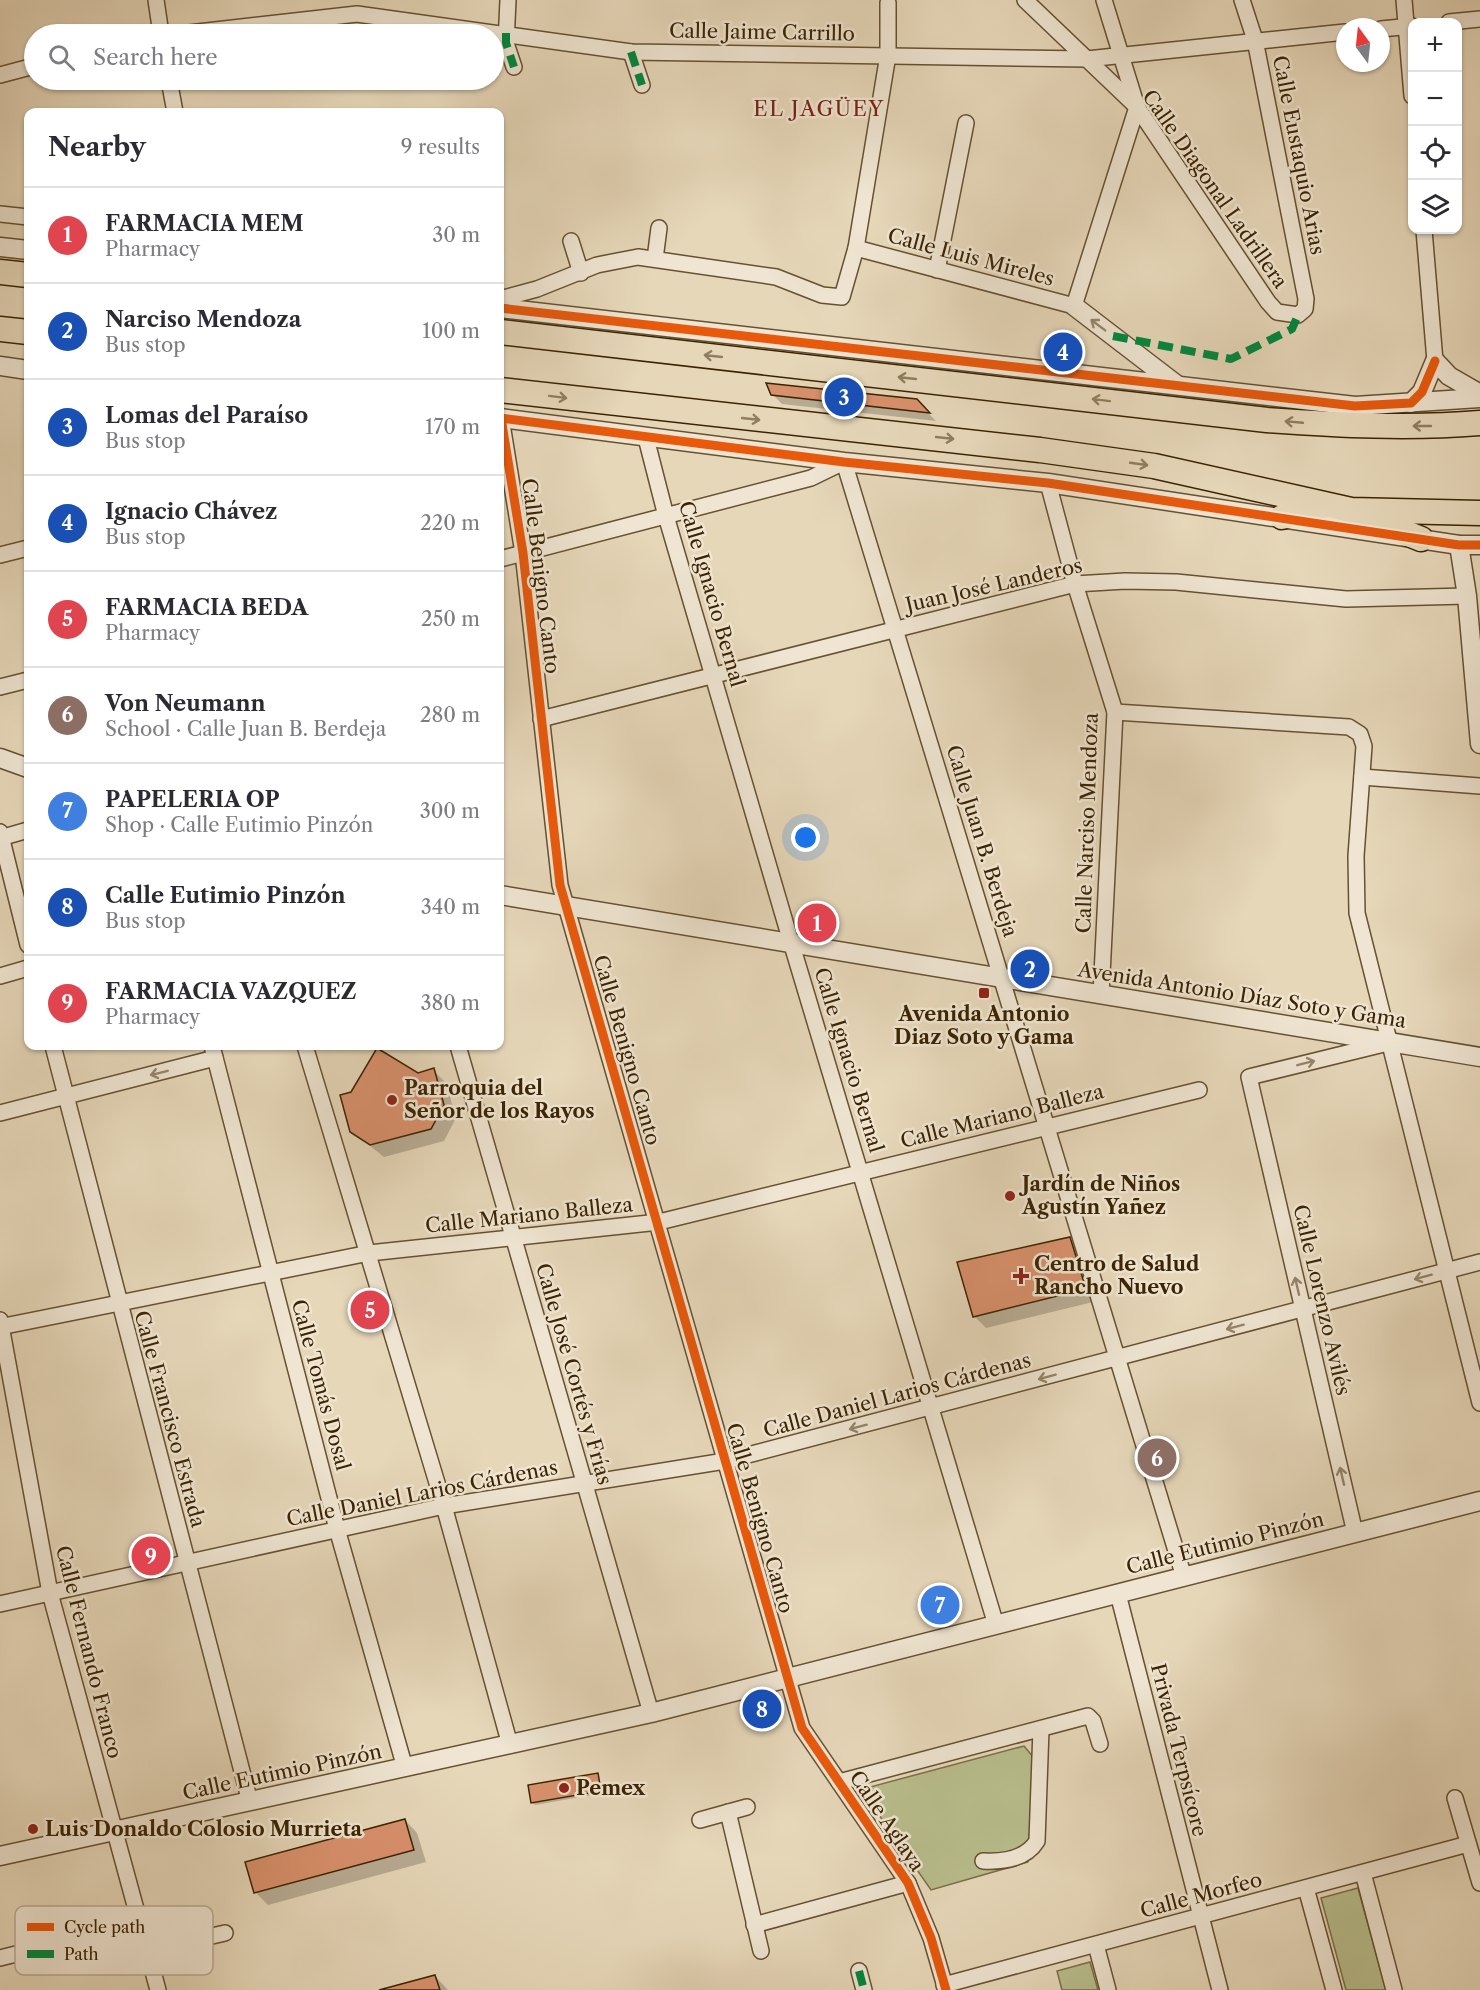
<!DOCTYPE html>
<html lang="en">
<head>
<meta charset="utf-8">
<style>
	:root { --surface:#fff; --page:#f2f2f3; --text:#2b2b33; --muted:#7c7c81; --line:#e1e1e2; --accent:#ea580c }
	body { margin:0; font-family:"Libre Caslon Text",serif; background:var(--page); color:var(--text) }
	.controls { position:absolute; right:18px; top:18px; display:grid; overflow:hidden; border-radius:12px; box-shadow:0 2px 4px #0004 }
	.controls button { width:54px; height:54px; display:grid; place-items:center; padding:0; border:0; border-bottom:2px solid var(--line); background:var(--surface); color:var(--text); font:30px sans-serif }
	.compass { position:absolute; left:1336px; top:18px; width:54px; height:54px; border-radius:50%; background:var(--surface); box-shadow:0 2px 4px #0004; rotate:345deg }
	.you { position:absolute; left:806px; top:838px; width:21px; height:21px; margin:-15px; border:4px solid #fff; border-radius:50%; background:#1a73e8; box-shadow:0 0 0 9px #1a73e833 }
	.badge { display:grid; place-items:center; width:39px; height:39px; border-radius:50%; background:var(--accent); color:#fff; font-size:20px; font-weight:700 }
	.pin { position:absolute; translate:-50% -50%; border:3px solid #fff; box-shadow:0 2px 6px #0006 }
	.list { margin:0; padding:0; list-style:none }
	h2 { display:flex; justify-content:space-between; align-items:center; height:78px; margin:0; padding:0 24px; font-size:26px }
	h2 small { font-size:20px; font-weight:400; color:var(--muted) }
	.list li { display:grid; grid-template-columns:39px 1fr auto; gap:18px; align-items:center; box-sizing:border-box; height:96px; padding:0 24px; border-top:2px solid var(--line) }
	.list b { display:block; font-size:22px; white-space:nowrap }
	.list p { margin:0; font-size:20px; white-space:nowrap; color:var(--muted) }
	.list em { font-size:20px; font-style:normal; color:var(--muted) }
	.icon { flex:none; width:33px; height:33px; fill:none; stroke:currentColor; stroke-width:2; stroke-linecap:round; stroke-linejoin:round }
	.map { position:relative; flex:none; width:1480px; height:1990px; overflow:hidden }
	.search { position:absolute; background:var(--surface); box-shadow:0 2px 4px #0004; left:24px; top:24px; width:480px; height:66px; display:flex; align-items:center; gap:15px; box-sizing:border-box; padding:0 21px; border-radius:33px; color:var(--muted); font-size:22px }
	.panel { position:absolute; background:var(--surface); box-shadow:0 2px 4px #0004; left:24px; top:108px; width:480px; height:942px; border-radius:12px }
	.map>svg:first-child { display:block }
	.green { fill:#b8bd8c; stroke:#7a7047; stroke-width:1.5 }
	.shadow { fill:#0003 }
	.building { fill:#d9916d; stroke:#3b2402; stroke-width:1.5 }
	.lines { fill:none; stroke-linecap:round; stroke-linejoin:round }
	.minor-casing { stroke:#665130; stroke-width:18 }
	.tertiary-casing { stroke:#665130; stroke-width:21 }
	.trunk-casing { stroke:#3b2402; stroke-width:27 }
	.minor { stroke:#efe5d2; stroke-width:15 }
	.tertiary { stroke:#efe5d2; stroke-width:18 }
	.trunk { stroke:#e6d7b9; stroke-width:24 }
	.quiet { stroke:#00873e; stroke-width:8; stroke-dasharray:15 8; stroke-linecap:butt }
	.cycleway-casing { stroke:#efe5d2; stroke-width:13 }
	.cycleway { stroke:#e8590c; stroke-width:9 }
	.oneway { stroke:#95846a }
	.oneway2 { stroke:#907e5e }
	.poi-dot { fill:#8f2418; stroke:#efe5d2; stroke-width:2 }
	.labels { text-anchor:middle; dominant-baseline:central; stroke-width:5; stroke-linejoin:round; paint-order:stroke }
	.street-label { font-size:20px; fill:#3b2402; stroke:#efe5d2 }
	.poi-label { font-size:20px; font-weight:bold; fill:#3b2402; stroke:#efe5d2; text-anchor:start }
	.neighbourhood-label { font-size:21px; letter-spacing:1.5px; fill:#7a1f14; stroke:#efe5d2 }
	.key { fill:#efe5d2; stroke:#b9ab94; stroke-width:1.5 }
	.key-label { font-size:16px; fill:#3b2402 }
</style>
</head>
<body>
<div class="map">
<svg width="1480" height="1990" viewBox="0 0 1480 1990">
	<rect width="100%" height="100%" fill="#e6d7b9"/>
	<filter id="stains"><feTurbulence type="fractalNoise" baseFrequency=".00333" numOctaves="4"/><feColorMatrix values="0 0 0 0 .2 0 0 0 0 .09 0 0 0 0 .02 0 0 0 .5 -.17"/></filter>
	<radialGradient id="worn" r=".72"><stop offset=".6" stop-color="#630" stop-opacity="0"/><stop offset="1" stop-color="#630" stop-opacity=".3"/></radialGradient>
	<!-- green -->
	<g class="green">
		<polygon points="1024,1746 1034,1758 1028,1862 931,1890 867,1798 870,1787"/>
		<polygon points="1358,1888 1386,1990 1346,1990 1321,1898"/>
		<polygon points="1090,1962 1098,1990 1062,1990 1057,1971"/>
	</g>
	<!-- shadow -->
	<g class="shadow">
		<polygon points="772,394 916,401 936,421 782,404"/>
		<polygon points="433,1070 446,1083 456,1118 444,1141 384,1157 352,1131"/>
		<polygon points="1069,1238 1082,1251 1097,1301 986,1328 974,1316"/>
		<polygon points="597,1774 603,1793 535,1805 532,1803"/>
		<polygon points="405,1820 417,1833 426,1862 268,1905 255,1892"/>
		<polygon points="435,1976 448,1990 384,1990"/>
	</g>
	<!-- building -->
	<g class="building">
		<polygon points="766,383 917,399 930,413 771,395"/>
		<polygon points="377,1048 418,1073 434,1068 444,1105 431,1129 370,1145 350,1132 340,1095 351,1092"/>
		<polygon points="1070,1237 1086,1289 973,1317 957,1262"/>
		<polygon points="598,1773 601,1791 531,1803 528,1785"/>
		<polygon points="405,1819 414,1850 254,1893 245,1862"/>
		<polygon points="435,1975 440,1990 379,1990"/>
	</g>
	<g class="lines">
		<!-- minor casing -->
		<g class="minor-casing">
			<g id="minor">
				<polyline points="156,0 161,34"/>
				<polyline points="508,0 506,43 514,67"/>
				<polyline points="1025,0 1137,107 1268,302 1277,312 1298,315 1305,309 1306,299 1255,40 1242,0"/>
				<polyline points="1404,0 1412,96"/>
				<polyline points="1449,22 1480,19"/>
				<polyline points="1381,29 1412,26"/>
				<polyline points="180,34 357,14 631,52 1087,59 1345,32"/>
				<polyline points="631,52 642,85"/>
				<polyline points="0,75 34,66"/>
				<polyline points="169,80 175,112"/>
				<polyline points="0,214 28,217"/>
				<polyline points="1424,230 1435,361"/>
				<polyline points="571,241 581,273"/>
				<polyline points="856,248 1074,306 1137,107 1104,0"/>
				<polyline points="655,259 659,228"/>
				<polyline points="937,270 966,123"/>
				<polyline points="500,299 537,289 597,265 638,257 776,277 822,295 842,297 856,248 888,55 888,3"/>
				<polyline points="501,418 523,553 560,885 802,1728 908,1883 931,1938 946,1990"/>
				<polyline points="646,438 666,516 791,942 996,1625"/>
				<polyline points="1048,483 1075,584 1115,712 1101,995"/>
				<polyline points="0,555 28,548"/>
				<polyline points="500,559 811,478 844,462 1184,1577"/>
				<polyline points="0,687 28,680"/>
				<polyline points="1115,712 1349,727 1360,734 1364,746 1356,856 1357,913 1480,1403"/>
				<polyline points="541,719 1075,584 1125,581 1176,582 1346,599 1467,596"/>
				<polyline points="1362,777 1480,786"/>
				<polyline points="0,832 28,945"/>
				<polyline points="0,838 28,830"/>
				<polyline points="0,976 28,968"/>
				<polyline points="53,1046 250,1802"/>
				<polyline points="212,1046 337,1529 405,1768"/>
				<polyline points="305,1046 444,1506 510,1745"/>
				<polyline points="458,1046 651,1713"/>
				<polyline points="0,1113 215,1058"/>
				<polyline points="0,1320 50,1593 158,1990"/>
				<polyline points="0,1327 369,1253 659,1222 1199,1090"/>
				<polyline points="1355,1533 1249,1077 1388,1043"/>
				<polyline points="1118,1594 1220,1990"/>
				<polyline points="0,1604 444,1506 725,1461 1480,1262"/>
				<polyline points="839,1782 1088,1716 1093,1721 1100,1744"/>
				<polyline points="1455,1798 1480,1883"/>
				<polyline points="728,1812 761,1951"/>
				<polyline points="700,1820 747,1807"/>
				<path d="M 983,1861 C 1003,1862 1026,1859 1037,1841 L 1041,1729"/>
				<polyline points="1363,1873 1394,1990"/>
				<polyline points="1306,1888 1334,1990"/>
				<polyline points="754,1925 908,1883"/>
				<polyline points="1096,1945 1108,1990"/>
				<polyline points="0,1958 24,1952 147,1951 225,1933"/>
				<polyline points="859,1971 864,1990"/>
				<polyline points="944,1985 1468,1844"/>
			</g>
		</g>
		<!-- tertiary casing -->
		<g class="tertiary-casing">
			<g id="tertiary">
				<polyline points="0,247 28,250"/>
				<polyline points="1074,306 1177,385"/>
				<polyline points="500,308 1355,406 1480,398"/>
				<polyline points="0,366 28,370"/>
				<polyline points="1411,403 1422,392 1435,361 1449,376 1480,394"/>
				<polyline points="500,418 844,462 1048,483 1459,545 1480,545"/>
				<polyline points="1459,545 1467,596 1480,744"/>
				<polyline points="0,758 28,768"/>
				<polyline points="500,895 1480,1057"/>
				<polyline points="0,1856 651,1713 1480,1501"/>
			</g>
		</g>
		<!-- trunk casing -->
		<g class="trunk-casing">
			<g id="trunk">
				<polyline points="0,272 28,275"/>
				<polyline points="0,329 28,332"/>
				<path d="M 500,332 L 1267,420 C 1338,425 1408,429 1480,423"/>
				<polyline points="500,390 1040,450 1154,466 1351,510 1480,513"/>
				<polyline points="1364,516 1421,539"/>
				<polyline points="1282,517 1323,506"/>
			</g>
		</g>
		<!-- minor -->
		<use href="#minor" class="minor"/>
		<!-- tertiary -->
		<use href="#tertiary" class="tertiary"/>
		<!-- trunk -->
		<use href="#trunk" class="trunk"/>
		<!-- quiet -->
		<g class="quiet">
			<polyline points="506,33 506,43 514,67"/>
			<polyline points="631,52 642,85"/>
			<polyline points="1113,336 1231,359 1292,329 1298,315"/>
			<polyline points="859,1971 864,1990"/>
		</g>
		<!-- cycleway casing -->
		<g class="cycleway-casing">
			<g id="cycleway">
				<polyline points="500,308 1355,406 1411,403 1422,392 1435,361"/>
				<polyline points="500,418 844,462 1048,483 1459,545 1480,545"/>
				<polyline points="501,418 523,553 560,885 802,1728 908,1883 931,1938 946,1990"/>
			</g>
		</g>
		<!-- cycleway -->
		<use href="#cycleway" class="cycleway"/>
	</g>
	<!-- one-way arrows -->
	<defs><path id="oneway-shaft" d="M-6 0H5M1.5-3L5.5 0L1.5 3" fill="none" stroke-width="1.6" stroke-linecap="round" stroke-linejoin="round" transform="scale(1.5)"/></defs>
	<g class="oneway">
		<use href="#oneway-shaft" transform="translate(1098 325) rotate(-143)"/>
		<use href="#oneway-shaft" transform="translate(1306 1063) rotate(-14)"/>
		<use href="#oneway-shaft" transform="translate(159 1073) rotate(166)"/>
		<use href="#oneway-shaft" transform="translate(1423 1277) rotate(165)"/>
		<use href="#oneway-shaft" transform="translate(1297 1286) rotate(-103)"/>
		<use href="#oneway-shaft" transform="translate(1235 1327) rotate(165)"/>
		<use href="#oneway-shaft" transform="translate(1047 1377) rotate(165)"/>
		<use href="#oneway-shaft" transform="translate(858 1427) rotate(165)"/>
		<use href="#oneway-shaft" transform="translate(1342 1476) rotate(-103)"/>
	</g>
	<g class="oneway2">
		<use href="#oneway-shaft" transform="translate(713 356) rotate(-174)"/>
		<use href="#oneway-shaft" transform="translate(907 378) rotate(-174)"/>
		<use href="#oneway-shaft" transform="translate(558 397) rotate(7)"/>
		<use href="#oneway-shaft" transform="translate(1101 400) rotate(-173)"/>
		<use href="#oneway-shaft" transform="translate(751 419) rotate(6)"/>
		<use href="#oneway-shaft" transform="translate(1294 422) rotate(-175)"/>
		<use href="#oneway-shaft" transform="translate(1422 426) rotate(180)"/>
		<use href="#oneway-shaft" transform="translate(945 438) rotate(6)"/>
		<use href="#oneway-shaft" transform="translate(1139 464) rotate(8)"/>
	</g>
	<!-- markers -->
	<g class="poi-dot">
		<rect x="978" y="987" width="12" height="12" rx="3"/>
		<circle cx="392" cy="1100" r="6"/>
		<circle cx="1010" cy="1196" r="6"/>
		<path d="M1018 1267h6v6h6v6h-6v6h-6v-6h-6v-6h6z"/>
		<circle cx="564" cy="1788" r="6"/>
		<circle cx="33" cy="1829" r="6"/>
	</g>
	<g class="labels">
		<!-- street labels -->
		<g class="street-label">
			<text transform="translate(762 32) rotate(1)">Calle Jaime Carrillo</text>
			<text transform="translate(1299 155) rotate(79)">Calle Eustaquio Arias</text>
			<text transform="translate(1215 189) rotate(55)">Calle Diagonal Ladrillera</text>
			<text transform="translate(971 257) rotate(15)">Calle Luis Mireles</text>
			<text transform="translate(541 576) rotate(83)">Calle Benigno Canto</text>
			<text transform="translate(994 585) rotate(-13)">Juan José Landeros</text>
			<text transform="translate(712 594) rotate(74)">Calle Ignacio Bernal</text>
			<text transform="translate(1087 823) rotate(-88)">Calle Narciso Mendoza</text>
			<text transform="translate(982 841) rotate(73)">Calle Juan B. Berdeja</text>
			<text transform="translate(1242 995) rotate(9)">Avenida Antonio Díaz Soto y Gama</text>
			<text transform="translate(627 1050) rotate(74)">Calle Benigno Canto</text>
			<text transform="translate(849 1060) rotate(73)">Calle Ignacio Bernal</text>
			<text transform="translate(1002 1116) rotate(-14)">Calle Mariano Balleza</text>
			<text transform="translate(529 1215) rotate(-6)">Calle Mariano Balleza</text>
			<text transform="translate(1322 1300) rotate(77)">Calle Lorenzo Avilés</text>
			<text transform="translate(574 1374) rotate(74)">Calle José Cortés y Frías</text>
			<text transform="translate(321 1385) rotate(75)">Calle Tomás Dosal</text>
			<text transform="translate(897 1395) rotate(-15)">Calle Daniel Larios Cárdenas</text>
			<text transform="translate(170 1419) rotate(75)">Calle Francisco Estrada</text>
			<text transform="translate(422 1493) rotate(-11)">Calle Daniel Larios Cárdenas</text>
			<text transform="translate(760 1518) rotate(74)">Calle Benigno Canto</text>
			<text transform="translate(1225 1543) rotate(-14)">Calle Eutimio Pinzón</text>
			<text transform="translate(89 1652) rotate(76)">Calle Fernando Franco</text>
			<text transform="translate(1179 1750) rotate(76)">Privada Terpsícore</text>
			<text transform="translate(282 1772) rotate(-12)">Calle Eutimio Pinzón</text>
			<text transform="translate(887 1821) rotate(56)">Calle Aglaya</text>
			<text transform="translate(1201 1895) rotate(-15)">Calle Morfeo</text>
		</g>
		<!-- poi labels -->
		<g class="poi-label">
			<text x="984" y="1014" text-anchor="middle">Avenida Antonio<tspan x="984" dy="23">Diaz Soto y Gama</tspan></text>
			<text x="404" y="1088">Parroquia del<tspan x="404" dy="23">Señor de los Rayos</tspan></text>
			<text x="1022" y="1184">Jardín de Niños<tspan x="1022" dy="23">Agustín Yañez</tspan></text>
			<text x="1034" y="1264">Centro de Salud<tspan x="1034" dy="23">Rancho Nuevo</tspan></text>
			<text x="576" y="1788">Pemex</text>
			<text x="45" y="1829">Luis Donaldo Colosio Murrieta</text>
		</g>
		<!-- neighbourhood labels -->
		<g class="neighbourhood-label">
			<text x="819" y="108">EL JAGÜEY</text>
		</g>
	</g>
	<!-- legend -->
	<rect x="15" y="1906" width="198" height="69" rx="9" class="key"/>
	<rect x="27" y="1923" width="27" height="8" fill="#e8590c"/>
	<rect x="27" y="1950" width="27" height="8" fill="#00873e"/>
	<g class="key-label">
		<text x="64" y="1933">Cycle path</text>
		<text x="64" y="1960">Path</text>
	</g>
	<rect width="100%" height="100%" filter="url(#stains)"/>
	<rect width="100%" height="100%" fill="url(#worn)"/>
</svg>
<div class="controls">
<button>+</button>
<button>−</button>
<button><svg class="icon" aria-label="locate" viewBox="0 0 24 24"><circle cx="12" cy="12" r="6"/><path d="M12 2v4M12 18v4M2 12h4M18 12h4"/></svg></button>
<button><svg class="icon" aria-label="layers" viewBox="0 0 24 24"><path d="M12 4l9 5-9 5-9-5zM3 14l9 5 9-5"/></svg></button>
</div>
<svg class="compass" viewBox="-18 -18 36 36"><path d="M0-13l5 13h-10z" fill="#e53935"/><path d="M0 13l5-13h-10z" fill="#7c7c81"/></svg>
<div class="you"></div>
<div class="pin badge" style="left:817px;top:923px;background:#e0444e">1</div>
<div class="pin badge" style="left:1030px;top:969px;background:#1a4fb4">2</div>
<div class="pin badge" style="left:844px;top:397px;background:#1a4fb4">3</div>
<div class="pin badge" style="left:1063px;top:352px;background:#1a4fb4">4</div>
<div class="pin badge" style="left:370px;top:1310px;background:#e0444e">5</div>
<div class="pin badge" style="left:1157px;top:1458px;background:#8d6e63">6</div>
<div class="pin badge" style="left:940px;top:1605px;background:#3f7fe0">7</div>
<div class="pin badge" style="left:762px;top:1709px;background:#1a4fb4">8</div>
<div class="pin badge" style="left:151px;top:1556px;background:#e0444e">9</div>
<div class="search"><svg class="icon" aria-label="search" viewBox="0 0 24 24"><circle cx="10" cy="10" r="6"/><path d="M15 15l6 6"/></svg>Search here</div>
<section class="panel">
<h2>Nearby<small>9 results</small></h2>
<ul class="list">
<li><span class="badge" style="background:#e0444e">1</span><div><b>FARMACIA MEM</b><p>Pharmacy</p></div><em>30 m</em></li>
<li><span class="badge" style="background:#1a4fb4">2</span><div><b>Narciso Mendoza</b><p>Bus stop</p></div><em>100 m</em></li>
<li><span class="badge" style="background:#1a4fb4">3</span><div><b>Lomas del Paraíso</b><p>Bus stop</p></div><em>170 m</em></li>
<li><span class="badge" style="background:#1a4fb4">4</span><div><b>Ignacio Chávez</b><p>Bus stop</p></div><em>220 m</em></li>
<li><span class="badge" style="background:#e0444e">5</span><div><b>FARMACIA BEDA</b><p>Pharmacy</p></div><em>250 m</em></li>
<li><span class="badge" style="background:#8d6e63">6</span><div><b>Von Neumann</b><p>School · Calle Juan B. Berdeja</p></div><em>280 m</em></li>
<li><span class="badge" style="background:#3f7fe0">7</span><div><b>PAPELERIA OP</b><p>Shop · Calle Eutimio Pinzón</p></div><em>300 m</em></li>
<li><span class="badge" style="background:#1a4fb4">8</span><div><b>Calle Eutimio Pinzón</b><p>Bus stop</p></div><em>340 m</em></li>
<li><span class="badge" style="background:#e0444e">9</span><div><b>FARMACIA VAZQUEZ</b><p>Pharmacy</p></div><em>380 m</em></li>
</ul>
</section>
</div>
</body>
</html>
